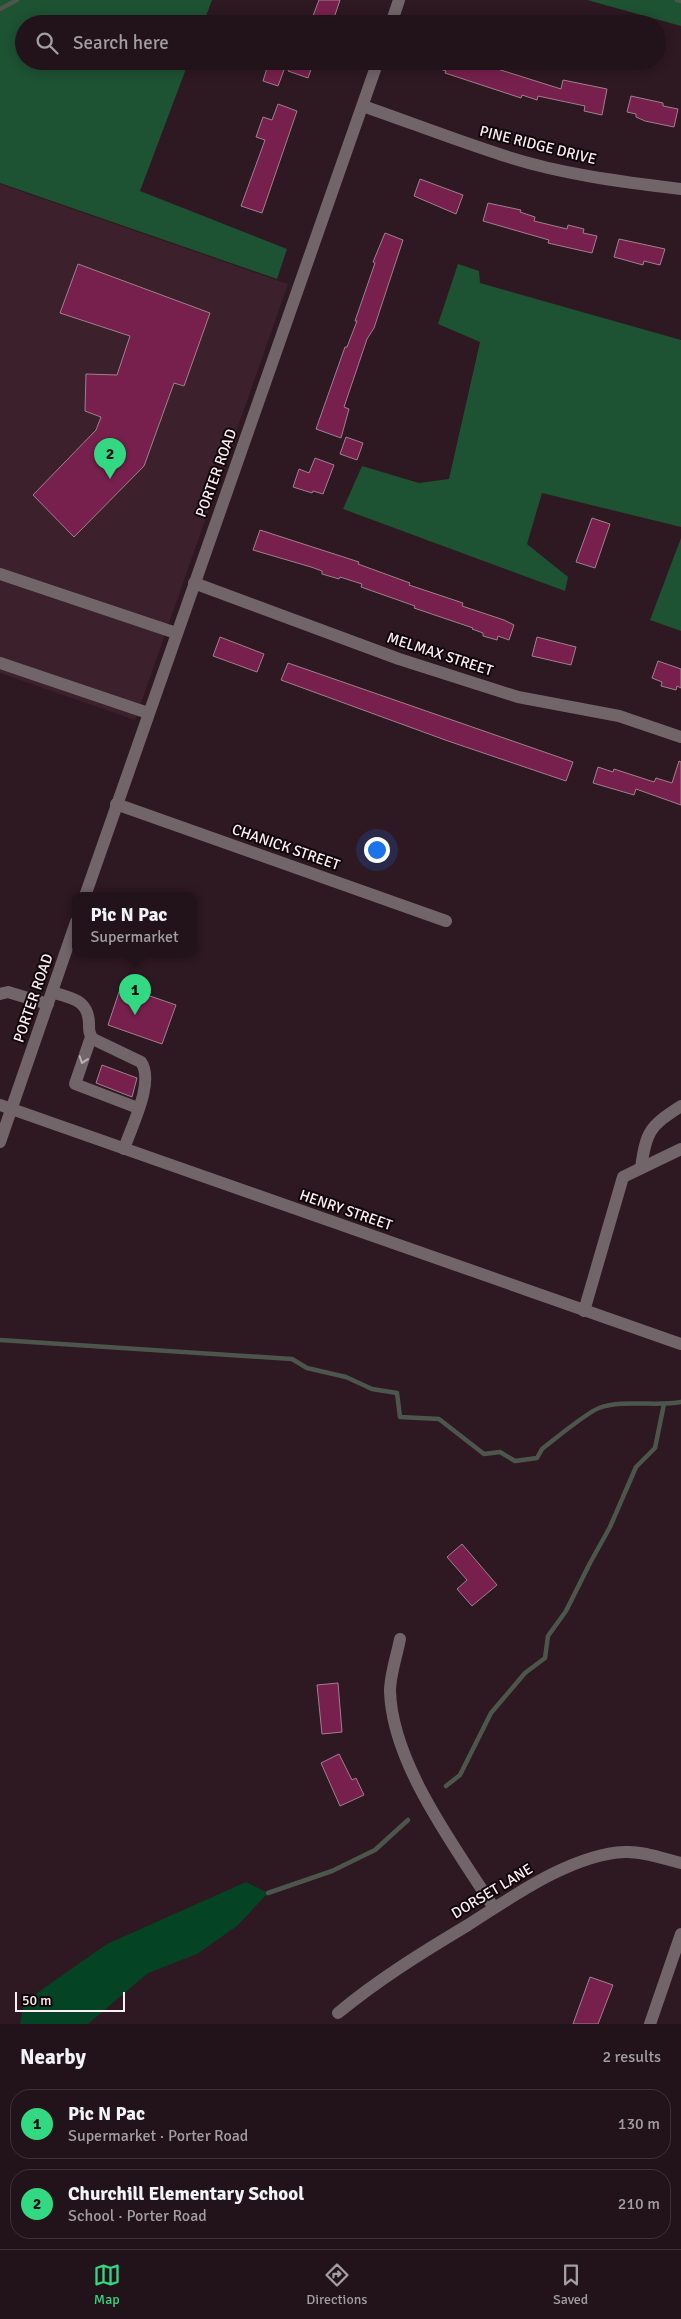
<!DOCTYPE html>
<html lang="en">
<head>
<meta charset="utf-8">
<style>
	:root { --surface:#22121a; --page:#2e2027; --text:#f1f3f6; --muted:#a29ea2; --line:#3f3239; --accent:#32d882 }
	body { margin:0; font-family:Signika,sans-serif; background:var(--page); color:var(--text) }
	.scale { position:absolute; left:15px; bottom:12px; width:110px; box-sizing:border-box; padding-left:5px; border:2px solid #feeef4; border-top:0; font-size:14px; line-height:18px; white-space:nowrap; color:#feeef4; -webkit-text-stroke:4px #10070b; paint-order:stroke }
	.you { position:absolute; left:376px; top:849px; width:18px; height:18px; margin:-12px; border:4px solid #fff; border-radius:50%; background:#1a73e8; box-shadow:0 0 0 8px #1a73e833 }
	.badge { display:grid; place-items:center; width:32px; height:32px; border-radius:50%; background:var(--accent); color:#111; font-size:16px; font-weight:700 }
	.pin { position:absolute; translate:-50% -41px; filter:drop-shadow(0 1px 2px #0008) }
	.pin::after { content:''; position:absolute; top:26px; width:18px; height:15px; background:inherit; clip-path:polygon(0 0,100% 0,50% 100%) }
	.popup { position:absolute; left:72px; top:892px; width:125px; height:65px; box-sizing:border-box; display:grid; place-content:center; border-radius:10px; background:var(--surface); filter:drop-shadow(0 1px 4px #0005); font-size:16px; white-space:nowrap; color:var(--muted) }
	.popup b { font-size:19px; color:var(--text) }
	.popup::after { content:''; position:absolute; left:50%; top:100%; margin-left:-10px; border:10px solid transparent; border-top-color:var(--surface) }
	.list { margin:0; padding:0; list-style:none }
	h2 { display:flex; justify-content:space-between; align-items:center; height:65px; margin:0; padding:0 20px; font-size:21px }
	h2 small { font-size:16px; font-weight:400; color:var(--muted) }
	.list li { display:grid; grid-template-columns:32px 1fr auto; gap:15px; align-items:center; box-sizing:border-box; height:70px; margin:0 10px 10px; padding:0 10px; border:1px solid var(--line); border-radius:20px }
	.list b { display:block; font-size:19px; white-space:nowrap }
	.list p { margin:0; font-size:16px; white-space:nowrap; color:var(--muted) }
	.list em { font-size:16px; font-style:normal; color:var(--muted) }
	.icon { flex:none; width:28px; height:28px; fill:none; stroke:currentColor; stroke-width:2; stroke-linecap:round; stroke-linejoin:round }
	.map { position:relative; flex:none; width:681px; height:2024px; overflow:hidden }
	.search { position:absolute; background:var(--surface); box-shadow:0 2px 12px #0003; left:15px; right:15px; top:15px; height:55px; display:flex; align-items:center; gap:12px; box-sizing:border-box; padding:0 18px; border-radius:28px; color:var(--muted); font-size:19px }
	.sheet { height:225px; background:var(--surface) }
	nav { display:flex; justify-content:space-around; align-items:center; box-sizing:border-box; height:70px; border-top:1px solid var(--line); background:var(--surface); font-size:14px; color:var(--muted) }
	nav a { display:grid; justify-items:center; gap:2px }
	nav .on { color:var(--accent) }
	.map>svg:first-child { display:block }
	.built { fill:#3c202c }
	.green { fill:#044424 }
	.forest { fill:#1d5233 }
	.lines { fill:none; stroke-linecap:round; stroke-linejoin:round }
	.stream { stroke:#4c564d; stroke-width:4.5 }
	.building { fill:#77204d; stroke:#9e818c }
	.minor { stroke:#72656a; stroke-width:12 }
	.oneway { stroke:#bfb0b6 }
	.labels { text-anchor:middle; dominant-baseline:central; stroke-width:4; stroke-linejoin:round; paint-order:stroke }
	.street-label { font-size:15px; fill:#feeef4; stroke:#10070b }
</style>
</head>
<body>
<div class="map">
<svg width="681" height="2024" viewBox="0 0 681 2024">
	<rect width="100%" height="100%" fill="#2e1822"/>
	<!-- built -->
	<polygon class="built" points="0,184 288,284 135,720 0,673"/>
	<!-- green -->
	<polygon class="green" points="246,1882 268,1893 237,1926 197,1954 148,1973 88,2024 20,2024 24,2002 107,1944"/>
	<!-- forest -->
	<g class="forest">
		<polygon points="0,0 212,0 203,24 24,24 24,61 189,61 140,191 287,249 277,279 0,183"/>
		<polygon points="587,0 681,0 681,26"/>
		<polygon points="458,264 479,271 480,283 681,340 681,527 542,493 527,544 568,577 565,591 343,509 362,466 419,483 449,479 480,342 438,324"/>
		<polygon points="681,538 681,631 650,620"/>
	</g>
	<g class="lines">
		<!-- stream -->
		<g class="stream">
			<polyline points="677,0 681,1"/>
			<polyline points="0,9 17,0"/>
			<path d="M 0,1340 L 292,1359 L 307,1368 L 346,1377 L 372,1389 L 397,1393 L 400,1417 L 439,1419 L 484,1454 L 500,1452 L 515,1461 L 537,1458 L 542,1449 C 555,1439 586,1413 599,1408 C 623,1399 657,1407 681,1402"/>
			<polyline points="446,1786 460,1775 491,1713 525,1673 545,1658 548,1636 566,1611 590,1563 610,1527 636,1467 655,1448 664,1404"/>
			<polyline points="268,1893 332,1871 375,1850 408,1820"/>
		</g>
	</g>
	<!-- building -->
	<g class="building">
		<polygon points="319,0 340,0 332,24 318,24 311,21"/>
		<polygon points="292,61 314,61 308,78 288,71"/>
		<polygon points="423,61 472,61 561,89 563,80 607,89 602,115 584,111 585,106 538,96 537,100 522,95 521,98 445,73 446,71 423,63"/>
		<polygon points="268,65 284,70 278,86 263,81"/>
		<polygon points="631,96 663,103 663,106 678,109 674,127 645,121 636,117 636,114 627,112"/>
		<polygon points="278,104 297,111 262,213 241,206 265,140 256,137 263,117 272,120"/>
		<polygon points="420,179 463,195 456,214 414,196"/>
		<polygon points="488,203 521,210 520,212 535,217 534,221 567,229 568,225 584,229 583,233 597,236 592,253 548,243 549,240 483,221"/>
		<polygon points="385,233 403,240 374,328 367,339 344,407 349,409 341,438 316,429 345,347 347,347 357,321 355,321 375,263 373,262"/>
		<polygon points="619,239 665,249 660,265 644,261 643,265 614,257"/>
		<polygon points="78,264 210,313 184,386 174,383 144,466 74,537 33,495 96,430 101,417 85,411 86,374 117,375 130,336 60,313"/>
		<polygon points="346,437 363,443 357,460 340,454"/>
		<polygon points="315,458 334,465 323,494 313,491 312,493 293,487 299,469 309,473"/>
		<polygon points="592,518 610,524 595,568 576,562"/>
		<polygon points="260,530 359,562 358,564 410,583 409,585 463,603 462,606 504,620 514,625 509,640 498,636 497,640 483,636 483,633 472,629 473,628 414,608 415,606 361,587 362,584 340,577 339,579 322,574 322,571 311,567 253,550"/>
		<polygon points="220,637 264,654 257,672 213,656"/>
		<polygon points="537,637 576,647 571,665 532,656"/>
		<polygon points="658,661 681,669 681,688 677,686 676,690 661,686 662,682 652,678"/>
		<polygon points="288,663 573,762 566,781 448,741 281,680"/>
		<polygon points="679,761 681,762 681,805 636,789 634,795 593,783 598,767 613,772 614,769 654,782 656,778 672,783"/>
		<polygon points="121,986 176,1005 162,1044 108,1025"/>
		<polygon points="102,1065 137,1078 132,1097 96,1083"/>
		<polygon points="462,1544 497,1585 472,1606 457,1589 467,1580 447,1557"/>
		<polygon points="338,1683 342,1732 322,1734 317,1685"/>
		<polygon points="339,1754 352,1780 356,1778 364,1795 340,1806 321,1763"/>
		<polygon points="590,1977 613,1985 598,2024 573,2024"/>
	</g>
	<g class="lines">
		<!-- minor -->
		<g class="minor">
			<polyline points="391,24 399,0"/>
			<path d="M 363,106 C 409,122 455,140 502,155 C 559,174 622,182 681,189"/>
			<polyline points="0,574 176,633"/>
			<polyline points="194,583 399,659 518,697 619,716 681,737"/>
			<polyline points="0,663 148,713"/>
			<polyline points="116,804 446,921"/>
			<polyline points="85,896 378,61"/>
			<path d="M 52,992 C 72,999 88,999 89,1023 C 89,1030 89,1034 93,1039 L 141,1062 C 155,1082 131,1127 124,1149"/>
			<polyline points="0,994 8,992 48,1004"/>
			<polyline points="91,1037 75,1084 138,1108"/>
			<polyline points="0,1105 681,1344"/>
			<polyline points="0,1142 76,922"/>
			<path d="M 641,1168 C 646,1131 650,1126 681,1106"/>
			<polyline points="584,1311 623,1177 681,1149"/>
			<path d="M 400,1639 C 397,1655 390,1675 390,1691 C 392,1764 456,1848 494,1908"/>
			<path d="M 338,2013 C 379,1979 423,1952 468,1925 C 512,1897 572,1854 625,1852 C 643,1851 664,1859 681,1863"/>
			<polyline points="650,2024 681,1934"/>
		</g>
	</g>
	<!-- one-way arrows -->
	<defs><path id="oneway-chevron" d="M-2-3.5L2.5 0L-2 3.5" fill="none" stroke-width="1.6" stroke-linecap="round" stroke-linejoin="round" transform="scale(1.25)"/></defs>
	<use class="oneway" href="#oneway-chevron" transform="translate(83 1060) rotate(109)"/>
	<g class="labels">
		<!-- street labels -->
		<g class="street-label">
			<text transform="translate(538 145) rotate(14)">PINE RIDGE DRIVE</text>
			<text transform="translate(216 473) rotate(-70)">PORTER ROAD</text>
			<text transform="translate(440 654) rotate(18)">MELMAX STREET</text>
			<text transform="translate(286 847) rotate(19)">CHANICK STREET</text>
			<text transform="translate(33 998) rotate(-71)">PORTER ROAD</text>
			<text transform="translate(346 1210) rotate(19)">HENRY STREET</text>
			<text transform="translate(492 1891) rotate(-31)">DORSET LANE</text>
		</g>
	</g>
</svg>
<div class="scale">50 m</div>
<div class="you"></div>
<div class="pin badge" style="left:135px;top:1015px">1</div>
<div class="popup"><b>Pic N Pac</b>Supermarket</div>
<div class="pin badge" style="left:110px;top:479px">2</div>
<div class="search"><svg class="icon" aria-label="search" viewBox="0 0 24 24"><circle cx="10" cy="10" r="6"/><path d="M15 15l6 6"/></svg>Search here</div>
</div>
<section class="sheet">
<h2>Nearby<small>2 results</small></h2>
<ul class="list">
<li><span class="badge">1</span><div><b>Pic N Pac</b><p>Supermarket · Porter Road</p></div><em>130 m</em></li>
<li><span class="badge">2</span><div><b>Churchill Elementary School</b><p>School · Porter Road</p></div><em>210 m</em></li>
</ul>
</section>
<nav>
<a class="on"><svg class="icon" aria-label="map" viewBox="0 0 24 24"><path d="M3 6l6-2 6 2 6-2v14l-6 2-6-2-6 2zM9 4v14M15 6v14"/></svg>Map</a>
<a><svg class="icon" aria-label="directions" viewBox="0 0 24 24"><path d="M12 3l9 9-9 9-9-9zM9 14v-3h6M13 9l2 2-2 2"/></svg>Directions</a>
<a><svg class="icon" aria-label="saved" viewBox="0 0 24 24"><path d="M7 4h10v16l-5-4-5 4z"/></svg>Saved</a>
</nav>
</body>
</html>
